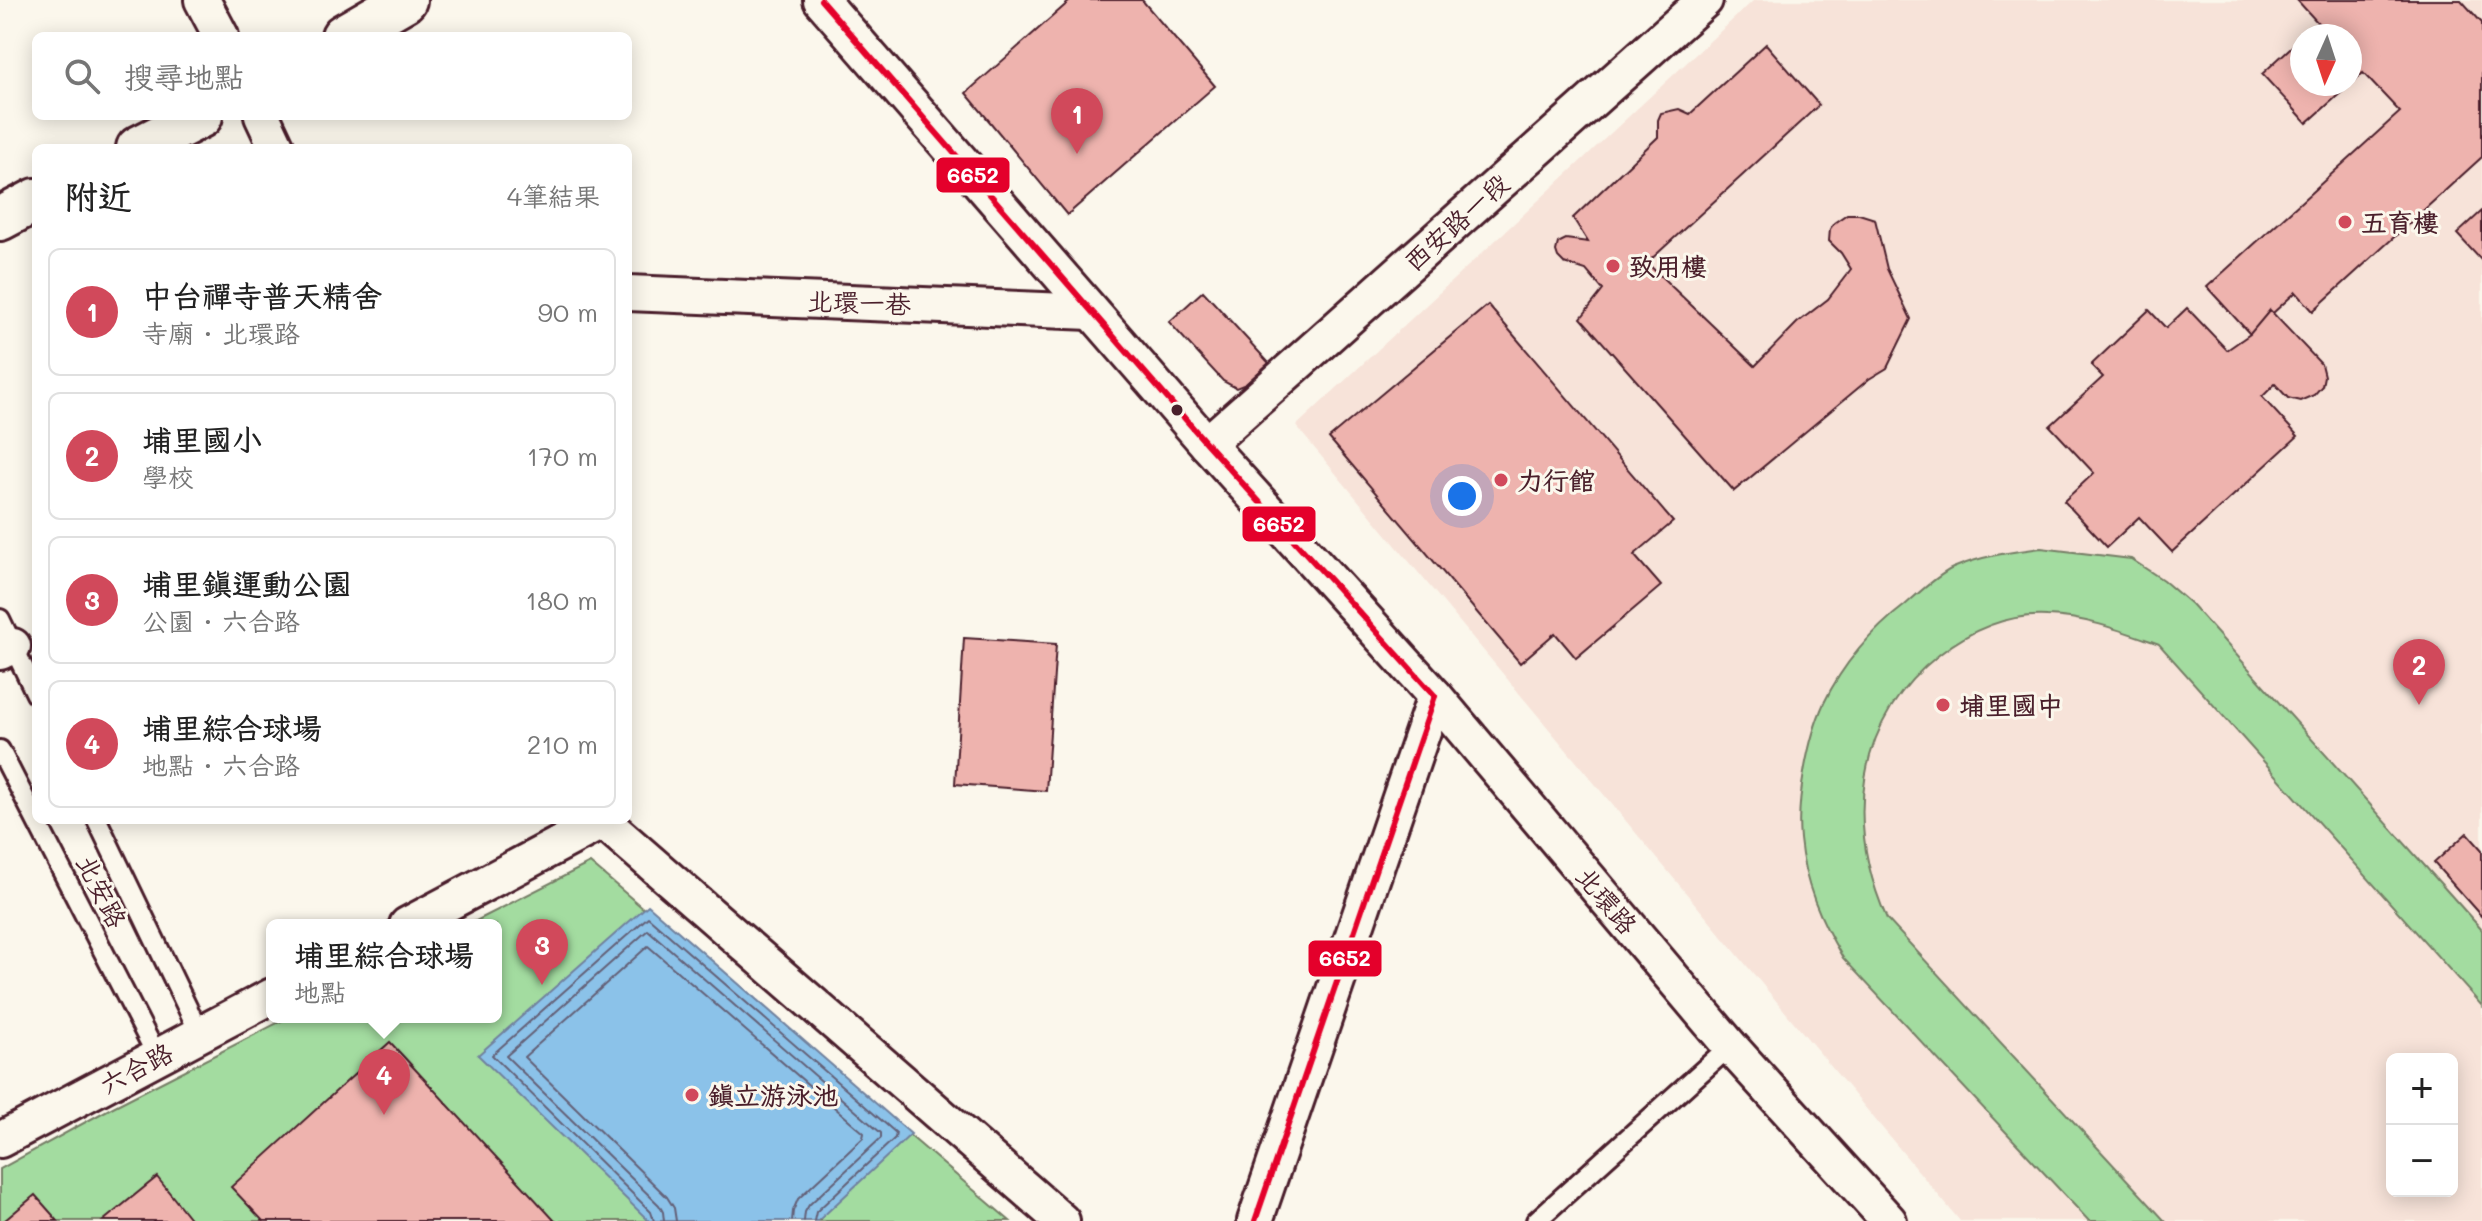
<!DOCTYPE html>
<html lang="zh-TW">
<head>
<meta charset="utf-8">
<style>
	:root { --surface:#fff; --page:#f6f6f6; --text:#222; --muted:#767676; --line:#e0e0e0; --accent:#d1495b }
	body { margin:0; font-family:Mali,"LXGW WenKai TC",sans-serif; background:var(--page); color:var(--text) }
	.controls { position:absolute; right:24px; bottom:24px; display:grid; overflow:hidden; border-radius:12px; box-shadow:0 4px 20px #0003 }
	.controls button { width:72px; height:72px; display:grid; place-items:center; padding:0; border:0; border-bottom:2px solid var(--line); background:var(--surface); color:var(--text); font:40px sans-serif }
	.compass { position:absolute; left:2290px; top:24px; width:72px; height:72px; border-radius:50%; background:var(--surface); box-shadow:0 4px 20px #0003; rotate:183deg }
	.you { position:absolute; left:1462px; top:496px; width:28px; height:28px; margin:-20px; border:6px solid #fff; border-radius:50%; background:#1a73e8; box-shadow:0 0 0 12px #1a73e833 }
	.badge { display:grid; place-items:center; width:52px; height:52px; border-radius:50%; background:var(--accent); color:#fff; font-size:26px; font-weight:700 }
	.pin { position:absolute; translate:-50% -66px; filter:drop-shadow(0 2px 4px #0008) }
	.pin::after { content:''; position:absolute; top:42px; width:28px; height:24px; background:inherit; clip-path:polygon(0 0,100% 0,50% 100%) }
	.popup { position:absolute; left:266px; top:919px; width:236px; height:104px; box-sizing:border-box; display:grid; place-content:center; border-radius:12px; background:var(--surface); filter:drop-shadow(0 2px 6px #0005); font-size:26px; white-space:nowrap; color:var(--muted) }
	.popup b { font-size:30px; color:var(--text) }
	.popup::after { content:''; position:absolute; left:50%; top:100%; margin-left:-16px; border:16px solid transparent; border-top-color:var(--surface) }
	.list { margin:0; padding:0; list-style:none }
	h2 { display:flex; justify-content:space-between; align-items:center; height:104px; margin:0; padding:0 32px; font-size:34px }
	h2 small { font-size:26px; font-weight:400; color:var(--muted) }
	.list li { display:grid; grid-template-columns:52px 1fr auto; gap:24px; align-items:center; box-sizing:border-box; height:128px; margin:0 16px 16px; padding:0 16px; border:2px solid var(--line); border-radius:12px }
	.list b { display:block; font-size:30px; white-space:nowrap }
	.list p { margin:0; font-size:26px; white-space:nowrap; color:var(--muted) }
	.list em { font-size:26px; font-style:normal; color:var(--muted) }
	.icon { flex:none; width:44px; height:44px; fill:none; stroke:currentColor; stroke-width:2; stroke-linecap:round; stroke-linejoin:round }
	.map { position:relative; flex:none; width:2482px; height:1221px; overflow:hidden }
	.search { position:absolute; background:var(--surface); box-shadow:0 4px 20px #0003; left:32px; top:32px; width:600px; height:88px; display:flex; align-items:center; gap:20px; box-sizing:border-box; padding:0 28px; border-radius:12px; color:var(--muted); font-size:30px }
	.panel { position:absolute; background:var(--surface); box-shadow:0 4px 20px #0003; left:32px; top:144px; width:600px; height:680px; border-radius:12px }
	.map>svg:first-child { display:block }
	.built { fill:#f7e3d9; fill-rule:evenodd }
	.green { fill:#a3dca0; stroke:#767e66; stroke-width:2 }
	.water { fill:#8bc2e9; stroke:#71819d; stroke-width:2 }
	.lines { fill:none; stroke-linecap:round; stroke-linejoin:round }
	.shore { stroke:#646077; stroke-width:2 }
	.building { fill:#eeb3ae; stroke:#4a1f2b; stroke-width:2 }
	.service-casing { stroke:#4a1f2b; stroke-width:24 }
	.minor-casing { stroke:#4a1f2b; stroke-width:40 }
	.tertiary-casing { stroke:#4a1f2b; stroke-width:48 }
	.service { stroke:#fbf7ec; stroke-width:18 }
	.minor { stroke:#fbf7ec; stroke-width:34 }
	.tertiary { stroke:#fbf7ec; stroke-width:42 }
	.bus-1-casing { stroke:#fbf7ec; stroke-width:12 }
	.bus-1 { stroke:#e4002b; stroke-width:6 }
	.poi-dot { fill:#d1495b; stroke:#fbf7ec; stroke-width:3 }
	.bus-dot { fill:#4a1f2b; stroke:#fbf7ec; stroke-width:3 }
	.labels { text-anchor:middle; dominant-baseline:central; stroke-width:6; stroke-linejoin:round; paint-order:stroke }
	.street-label { font-size:26px; fill:#4a1f2b; stroke:#fbf7ec }
	.poi-label { font-size:26px; font-weight:bold; fill:#4a1f2b; stroke:#fbf7ec; text-anchor:start }
	.line-badge { stroke:#fbf7ec; stroke-width:3 }
	.badge-label { font-size:22px; text-anchor:middle; font-weight:bold; fill:#fff }
</style>
</head>
<body>
<div class="map">
<svg width="2482" height="1221" viewBox="0 0 2482 1221">
	<rect width="100%" height="100%" fill="#fbf7ec"/>
	<filter id="ink" filterUnits="userSpaceOnUse"><feTurbulence type="fractalNoise" baseFrequency=".0125" numOctaves="2"/><feDisplacementMap in="SourceGraphic" scale="16" xChannelSelector="R" yChannelSelector="G"/><feConvolveMatrix kernelMatrix="1 2 1 2 8 2 1 2 1" color-interpolation-filters="sRGB"/></filter>
	<g filter="url(#ink)">
		<!-- built -->
		<path class="built" d="M 1754,0 L 2482,0 L 2482,1221 L 1960,1221 L 1296,426 ZM 2302,36 L 2350,36 L 2350,84 L 2302,84 ZM 2392,1059 L 2452,1059 L 2452,1191 L 2392,1191 Z"/>
		<!-- green -->
		<g class="green">
			<path d="M 2041,548 L 2131,559 L 2163,580 L 2191,604 L 2482,930 L 2482,1006 L 2159,644 C 2122,631 2086,617 2047,616 C 2007,614 1971,630 1940,654 C 1854,721 1845,824 1887,919 L 2165,1221 L 2089,1221 L 1843,958 C 1821,921 1804,883 1800,839 C 1796,801 1808,738 1824,703 C 1842,665 1872,630 1905,605 C 1919,593 1936,576 1953,568 C 1981,556 2011,552 2041,548 Z"/>
			<polygon points="590,863 1010,1221 0,1221 0,1169 113,1107 289,1017 496,1017 496,925 468,925"/>
		</g>
		<!-- water -->
		<polygon class="water" points="648,905 911,1134 818,1221 649,1221 478,1055"/>
		<g class="lines">
			<!-- shore -->
			<g class="shore">
				<polyline points="654,1221 651,1212 492,1055 648,917 896,1133 895,1138 816,1212 814,1221"/>
				<polyline points="664,1221 663,1212 659,1205 506,1056 648,930 881,1133 881,1138 809,1205 805,1212 804,1221"/>
				<polyline points="676,1221 674,1208 667,1197 524,1057 648,946 864,1133 863,1138 798,1199 793,1211 792,1221"/>
			</g>
		</g>
		<!-- building -->
		<g class="building">
			<polygon points="1071,0 1142,0 1215,86 1067,215 966,93"/>
			<polygon points="2297,0 2461,0 2482,23 2482,157 2313,311 2296,292 2250,334 2207,287 2400,112 2363,73 2307,123 2262,74 2302,37 2302,84 2350,84 2350,36 2304,36 2318,23"/>
			<polygon points="1766,44 1819,105 1647,263 1755,366 1797,323 1828,299 1851,269 1841,253 1829,241 1830,229 1834,223 1847,214 1859,214 1875,219 1887,269 1911,319 1887,368 1869,379 1734,491 1581,318 1603,290 1586,270 1564,263 1558,257 1556,251 1558,243 1566,239 1588,242 1573,218 1658,137 1658,120 1661,113 1679,109 1690,114"/>
			<polygon points="2482,211 2482,261 2457,234"/>
			<polygon points="1203,291 1269,363 1246,384 1236,388 1223,381 1169,322"/>
			<polygon points="1488,305 1673,522 1634,555 1661,586 1576,658 1555,633 1520,663 1329,438"/>
			<polygon points="2187,308 2227,350 2250,334 2270,310 2321,364 2324,376 2322,386 2314,395 2300,401 2288,398 2275,384 2262,397 2298,436 2172,552 2139,517 2107,547 2064,501 2094,473 2050,426 2103,377 2091,365 2149,310 2166,328"/>
			<polygon points="964,638 1056,644 1046,791 955,784"/>
			<polygon points="2467,833 2482,850 2482,917 2434,863"/>
			<polygon points="390,1042 555,1221 263,1221 231,1187"/>
			<polygon points="157,1177 192,1221 103,1221"/>
			<polygon points="35,1195 58,1221 4,1221"/>
		</g>
		<g class="lines">
			<!-- service casing -->
			<g class="service-casing">
				<g id="service">
					<polyline points="0,619 36,694"/>
					<polyline points="0,750 157,1056"/>
					<polyline points="97,820 200,1034"/>
					<polyline points="1536,1221 1730,1046"/>
				</g>
			</g>
			<!-- minor casing -->
			<g class="minor-casing">
				<g id="minor">
					<polyline points="202,0 221,36"/>
					<polyline points="821,0 1207,444 1435,696 1730,1046 1889,1221"/>
					<polyline points="262,116 277,148"/>
					<polyline points="628,293 1091,312"/>
					<polyline points="1207,444 1705,0"/>
					<polyline points="0,652 13,646"/>
					<polyline points="407,925 603,821 1062,1221"/>
					<polyline points="0,1140 272,996"/>
					<polyline points="1255,1221 1435,696"/>
				</g>
			</g>
			<!-- tertiary casing -->
			<g class="tertiary-casing">
				<g id="tertiary">
					<polyline points="343,36 405,0"/>
					<polyline points="138,148 201,116"/>
					<polyline points="0,219 36,200"/>
				</g>
			</g>
			<!-- service -->
			<use href="#service" class="service"/>
			<!-- minor -->
			<use href="#minor" class="minor"/>
			<!-- tertiary -->
			<use href="#tertiary" class="tertiary"/>
			<!-- bus-1 casing -->
			<g class="bus-1-casing">
				<g id="bus-1">
					<polyline points="821,0 1207,444 1435,696"/>
					<polyline points="1255,1221 1435,696"/>
				</g>
			</g>
			<!-- bus-1 -->
			<use href="#bus-1" class="bus-1"/>
		</g>
	</g>
	<!-- markers -->
	<g class="poi-dot">
		<circle cx="2345" cy="222" r="8"/>
		<circle cx="1613" cy="266" r="8"/>
		<circle cx="1501" cy="480" r="8"/>
		<circle cx="1943" cy="705" r="8"/>
		<circle cx="692" cy="1095" r="8"/>
	</g>
	<circle class="bus-dot" cx="1177" cy="410" r="7"/>
	<g class="labels">
		<!-- street labels -->
		<g class="street-label">
			<text transform="translate(1456 222) rotate(-42)">西安路一段</text>
			<text transform="translate(859 302) rotate(2)">北環一巷</text>
			<text transform="translate(102 891) rotate(63)">北安路</text>
			<text transform="translate(1607 900) rotate(50)">北環路</text>
			<text transform="translate(136 1068) rotate(-28)">六合路</text>
		</g>
		<!-- poi labels -->
		<g class="poi-label">
			<text x="2361" y="222">五育樓</text>
			<text x="1629" y="266">致用樓</text>
			<text x="1517" y="480">力行館</text>
			<text x="1959" y="705">埔里國中</text>
			<text x="708" y="1095">鎮立游泳池</text>
		</g>
	</g>
	<g class="line-badge">
		<rect x="935" y="156" width="76" height="38" rx="8" fill="#e4002b"/>
		<rect x="1241" y="505" width="76" height="38" rx="8" fill="#e4002b"/>
		<rect x="1307" y="939" width="76" height="39" rx="8" fill="#e4002b"/>
	</g>
	<g class="badge-label">
		<text x="973" y="183">6652</text>
		<text x="1279" y="532">6652</text>
		<text x="1345" y="966">6652</text>
	</g>
</svg>
<div class="controls">
<button>+</button>
<button>−</button>
</div>
<svg class="compass" viewBox="-18 -18 36 36"><path d="M0-13l5 13h-10z" fill="#e53935"/><path d="M0 13l5-13h-10z" fill="#767676"/></svg>
<div class="you"></div>
<div class="pin badge" style="left:1077px;top:154px">1</div>
<div class="pin badge" style="left:2419px;top:705px">2</div>
<div class="pin badge" style="left:542px;top:985px">3</div>
<div class="pin badge" style="left:384px;top:1115px">4</div>
<div class="popup"><b>埔里綜合球場</b>地點</div>
<div class="search"><svg class="icon" aria-label="search" viewBox="0 0 24 24"><circle cx="10" cy="10" r="6"/><path d="M15 15l6 6"/></svg>搜尋地點</div>
<section class="panel">
<h2>附近<small>4筆結果</small></h2>
<ul class="list">
<li><span class="badge">1</span><div><b>中台禪寺普天精舍</b><p>寺廟 · 北環路</p></div><em>90 m</em></li>
<li><span class="badge">2</span><div><b>埔里國小</b><p>學校</p></div><em>170 m</em></li>
<li><span class="badge">3</span><div><b>埔里鎮運動公園</b><p>公園 · 六合路</p></div><em>180 m</em></li>
<li><span class="badge">4</span><div><b>埔里綜合球場</b><p>地點 · 六合路</p></div><em>210 m</em></li>
</ul>
</section>
</div>
</body>
</html>
